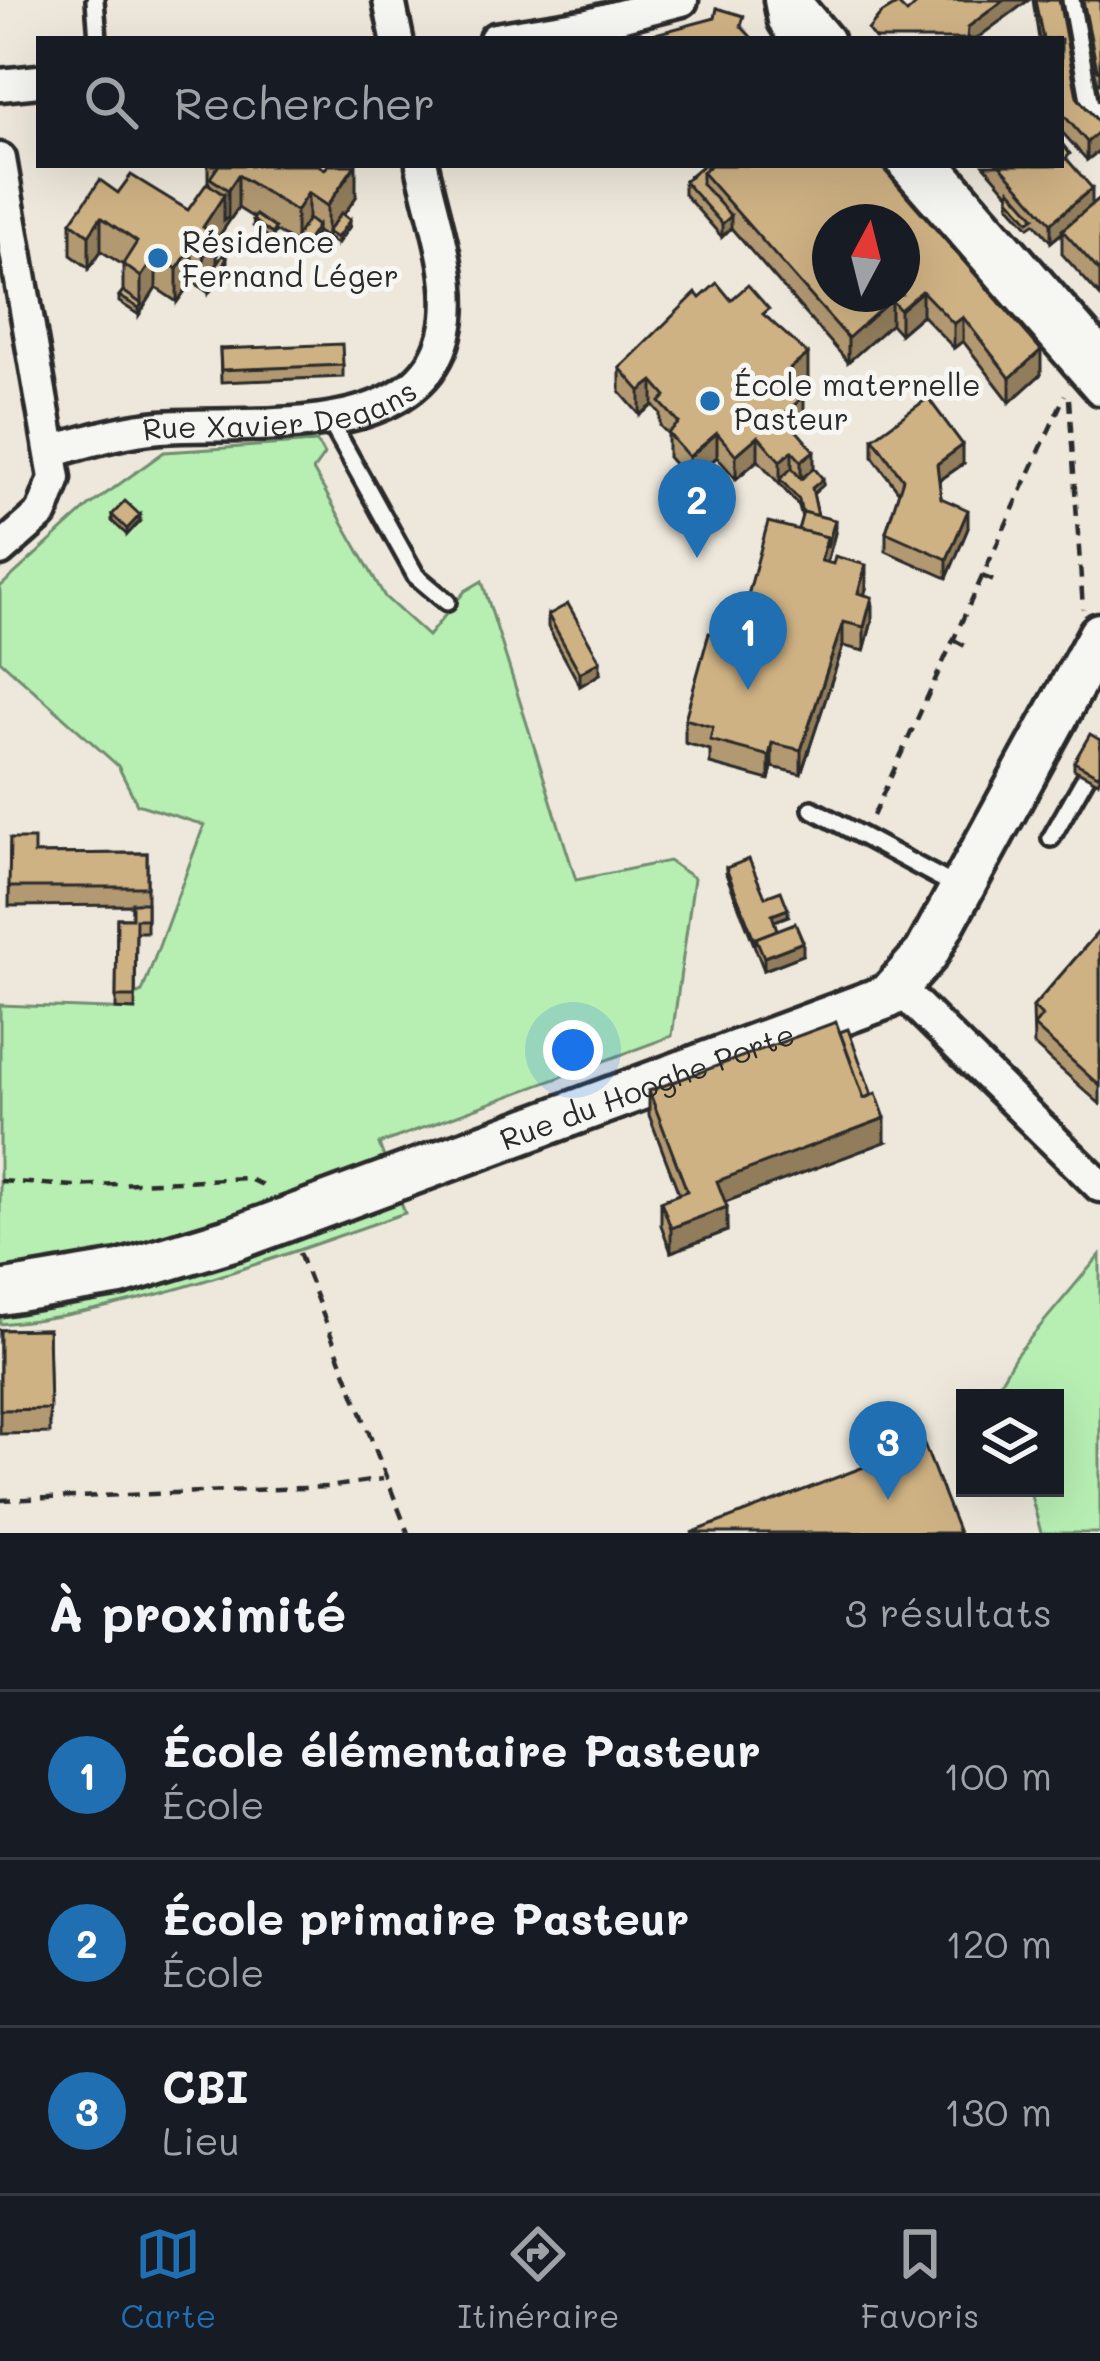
<!DOCTYPE html>
<html lang="fr">
<head>
<meta charset="utf-8">
<style>
	:root { --surface:#171b24; --page:#20242c; --text:#f1f3f6; --muted:#9ea1a6; --line:#363941; --accent:#1f6fb2 }
	body { margin:0; font-family:Mali,sans-serif; background:var(--page); color:var(--text) }
	.controls { position:absolute; right:36px; bottom:36px; display:grid; overflow:hidden; border-radius:0px; box-shadow:0 12px 48px #0002 }
	.controls button { width:108px; height:108px; display:grid; place-items:center; padding:0; border:0; border-bottom:3px solid var(--line); background:var(--surface); color:var(--text); font:60px sans-serif }
	.compass { position:absolute; left:812px; top:204px; width:108px; height:108px; border-radius:50%; background:var(--surface); box-shadow:0 12px 48px #0002; rotate:7deg }
	.you { position:absolute; left:573px; top:1050px; width:42px; height:42px; margin:-30px; border:9px solid #fff; border-radius:50%; background:#1a73e8; box-shadow:0 0 0 18px #1a73e833 }
	.badge { display:grid; place-items:center; width:78px; height:78px; border-radius:50%; background:var(--accent); color:#fff; font-size:39px; font-weight:700 }
	.pin { position:absolute; translate:-50% -99px; filter:drop-shadow(0 3px 6px #0008) }
	.pin::after { content:''; position:absolute; top:63px; width:42px; height:36px; background:inherit; clip-path:polygon(0 0,100% 0,50% 100%) }
	.list { margin:0; padding:0; list-style:none }
	h2 { display:flex; justify-content:space-between; align-items:center; height:156px; margin:0; padding:0 48px; font-size:51px }
	h2 small { font-size:39px; font-weight:400; color:var(--muted) }
	.list li { display:grid; grid-template-columns:78px 1fr auto; gap:36px; align-items:center; box-sizing:border-box; height:168px; padding:0 48px; border-top:3px solid var(--line) }
	.list b { display:block; font-size:45px; white-space:nowrap }
	.list p { margin:0; font-size:39px; white-space:nowrap; color:var(--muted) }
	.list em { font-size:39px; font-style:normal; color:var(--muted) }
	.icon { flex:none; width:66px; height:66px; fill:none; stroke:currentColor; stroke-width:2; stroke-linecap:round; stroke-linejoin:round }
	.map { position:relative; flex:none; width:1100px; height:1533px; overflow:hidden }
	.search { position:absolute; background:var(--surface); box-shadow:0 12px 48px #0002; left:36px; right:36px; top:36px; height:132px; display:flex; align-items:center; gap:30px; box-sizing:border-box; padding:0 42px; border-radius:0px; color:var(--muted); font-size:45px }
	.sheet { height:660px; background:var(--surface) }
	nav { display:flex; justify-content:space-around; align-items:center; box-sizing:border-box; height:168px; border-top:3px solid var(--line); background:var(--surface); font-size:33px; color:var(--muted) }
	nav a { display:grid; justify-items:center; gap:6px }
	nav .on { color:var(--accent) }
	.map>svg:first-child { display:block }
	.green { fill:#b7efb3; stroke:#718d6f; stroke-width:3 }
	.lines { fill:none; stroke-linecap:round; stroke-linejoin:round }
	.lane-casing { stroke:#2b2b2b; stroke-width:24 }
	.street-casing { stroke:#2b2b2b; stroke-width:39 }
	.secondary-casing { stroke:#2b2b2b; stroke-width:51 }
	.path { stroke:#2b2b2b; stroke-width:4.5; stroke-dasharray:12 9; stroke-linecap:butt }
	.lane { stroke:#f6f6f2; stroke-width:15 }
	.street { stroke:#f6f6f2; stroke-width:30 }
	.secondary { stroke:#f6f6f2; stroke-width:42 }
	.wall { fill:#b29972; stroke:#2b2b2b; stroke-width:3 }
	.shaded-wall { fill:#917d5c; stroke:#2b2b2b; stroke-width:3 }
	.building { fill:#cfb284; stroke:#2b2b2b; stroke-width:3; fill-rule:evenodd }
	.poi-dot { fill:#1f6fb2; stroke:#f6f6f2; stroke-width:4.5 }
	.labels { text-anchor:middle; dominant-baseline:central; stroke-width:10; stroke-linejoin:round; paint-order:stroke }
	.poi-label { font-size:30px; fill:#2b2b2b; stroke:#f6f6f2; text-anchor:start }
	.street-label { font-size:30px; fill:#2b2b2b; stroke:#f6f6f2 }
</style>
</head>
<body>
<div class="map">
<svg width="1100" height="1533" viewBox="0 0 1100 1533">
	<rect width="100%" height="100%" fill="#eee8dc"/>
	<filter id="ink" filterUnits="userSpaceOnUse"><feTurbulence type="fractalNoise" baseFrequency=".00833" numOctaves="2"/><feDisplacementMap in="SourceGraphic" scale="24" xChannelSelector="R" yChannelSelector="G"/><feConvolveMatrix kernelMatrix="1 2 1 2 8 2 1 2 1" color-interpolation-filters="sRGB"/></filter>
	<g filter="url(#ink)">
		<!-- green -->
		<g class="green">
			<path d="M 317,442 L 324,455 L 313,470 L 385,597 L 428,636 L 465,591 L 482,581 L 576,880 L 669,861 L 694,878 L 672,1036 L 379,1144 L 405,1213 C 273,1258 140,1311 0,1324 L 0,1005 L 135,1010 L 135,995 L 142,992 L 204,825 L 137,804 L 118,766 L 0,660 L 0,587 L 89,506 L 164,452 Z"/>
			<polygon points="1100,1255 1100,1533 1041,1533 1029,1488 1055,1488 1055,1398 1003,1398 999,1384 1016,1355"/>
		</g>
		<g class="lines">
			<!-- lane casing -->
			<g class="lane-casing">
				<g id="lane">
					<polyline points="95,0 98,39"/>
					<polyline points="1071,0 1090,105 1100,115"/>
					<polyline points="329,419 416,576 447,602"/>
					<polyline points="812,809 959,888"/>
					<polyline points="1051,838 1100,752"/>
				</g>
			</g>
			<!-- street casing -->
			<g class="street-casing">
				<g id="street">
					<polyline points="389,0 397,39"/>
					<polyline points="780,0 784,21 795,39"/>
					<polyline points="794,0 827,39"/>
					<polyline points="495,39 588,24 682,0"/>
					<polyline points="0,85 39,81"/>
					<polyline points="0,159 55,478 42,513 0,550"/>
					<polyline points="904,165 1100,389"/>
					<polyline points="936,165 1100,353"/>
					<path id="s1" d="M 53,451 C 89,441 123,430 160,427 C 251,420 433,447 448,318 C 453,269 432,213 422,165"/>
					<polyline points="900,989 1100,1186"/>
				</g>
			</g>
			<!-- secondary casing -->
			<g class="secondary-casing">
				<g id="secondary">
					<path id="s2" d="M 0,1293 L 120,1273 L 236,1238 L 889,996 L 926,954 L 1100,635"/>
				</g>
			</g>
			<!-- path -->
			<g class="path">
				<polyline points="1069,399 1083,609"/>
				<polyline points="982,576 994,581"/>
				<polyline points="954,640 967,647"/>
				<polyline points="873,816 1065,395"/>
				<polyline points="0,1181 73,1186 246,1178 270,1188"/>
				<polyline points="299,1253 408,1533"/>
				<polyline points="0,1500 328,1487 383,1479"/>
			</g>
			<!-- lane -->
			<use href="#lane" class="lane"/>
			<!-- street -->
			<use href="#street" class="street"/>
			<!-- secondary -->
			<use href="#secondary" class="secondary"/>
		</g>
		<!-- wall -->
		<g class="wall">
			<polygon points="1033,0 1059,0 1077,97 1100,124 1100,150 1087,160 1061,131 1061,39 1039,39"/>
			<polygon points="1081,0 1100,0 1100,84 1097,82"/>
			<polygon points="1070,164 1092,205 1100,198 1100,296 1062,254 1062,233 1051,242 1035,223 1029,227 1009,205 1009,194 984,165"/>
			<polygon points="208,165 318,165 356,197 343,215 350,226 337,244 317,232 306,249 275,231 272,240 253,226 254,218 238,208 217,239 217,264 227,265 209,293 192,281 177,302 156,288 139,315 119,302 119,296 123,291 123,265 101,251 89,268 71,255 71,222 118,193 188,210 210,185 208,181"/>
			<polygon points="703,165 880,165 1041,374 1010,402 963,341 954,348 922,315 900,334 891,324 848,362 731,228 722,237 684,194 684,181"/>
			<polygon points="700,298 731,300 769,319 808,378 797,387 804,420 794,429 823,485 813,494 818,516 835,533 827,562 866,589 864,594 872,621 864,651 843,646 801,774 772,767 769,780 710,764 710,750 685,743 685,719 736,639 798,530 802,518 799,506 758,460 736,479 717,457 689,481 668,457 668,434 660,426 660,413 653,405 640,415 620,392 620,368"/>
			<polygon points="220,349 343,365 343,377 221,382"/>
			<polygon points="873,438 963,464 939,481 941,498 968,528 947,578 886,551 886,532 899,492 873,457"/>
			<polygon points="112,515 140,521 127,535 112,521"/>
			<polygon points="548,615 600,674 580,686 548,627"/>
			<polygon points="1100,740 1100,778 1098,782 1074,769 1074,762"/>
			<polygon points="10,839 34,854 147,853 147,932 136,932 135,1010 116,1009 117,918 132,918 132,905 9,906"/>
			<polygon points="726,868 788,916 774,921 777,930 803,955 764,970 726,874"/>
			<polygon points="1100,930 1100,1104 1034,1045 1033,1007"/>
			<polygon points="649,1091 885,1142 725,1202 727,1231 671,1252 661,1225 661,1201 679,1194 649,1115"/>
			<polygon points="48,1329 50,1433 0,1434 0,1330"/>
		</g>
		<!-- shaded-wall -->
		<g class="shaded-wall">
			<polygon points="1004,0 1029,0 976,39 967,39 968,27"/>
			<polygon points="1100,131 1100,150 1087,160 1087,142"/>
			<polygon points="356,165 356,197 330,234 327,232 327,239 327,206"/>
			<polygon points="238,175 238,208 217,239 217,270 204,283 203,227 224,195 224,221 228,218 228,190"/>
			<polygon points="1092,188 1092,207 1051,242 1051,223"/>
			<polygon points="308,193 308,226 296,237 296,244 296,211"/>
			<polygon points="731,216 731,228 722,237 722,224"/>
			<polygon points="101,217 101,251 89,268 89,235"/>
			<polygon points="350,220 350,226 337,244 337,238"/>
			<polygon points="317,226 317,232 306,249 306,243"/>
			<polygon points="192,247 192,281 177,302 177,269"/>
			<polygon points="156,255 156,288 139,315 139,308 141,305 141,277"/>
			<polygon points="227,258 227,265 209,293 209,286"/>
			<polygon points="922,291 922,315 900,334 900,310"/>
			<polygon points="891,300 891,324 848,362 848,338"/>
			<polygon points="963,317 963,341 954,348 954,324"/>
			<polygon points="1041,350 1041,374 1010,402 1010,378"/>
			<polygon points="808,354 808,378 785,397 785,373"/>
			<polygon points="653,381 653,405 640,415 640,391"/>
			<polygon points="804,396 804,420 783,439 783,415"/>
			<polygon points="717,433 717,457 689,481 689,457"/>
			<polygon points="758,436 758,460 736,479 736,455"/>
			<polygon points="963,445 963,464 937,482 937,464"/>
			<polygon points="792,451 792,474 780,479 780,485 780,461"/>
			<polygon points="814,451 814,475 801,485 801,461"/>
			<polygon points="823,479 823,485 812,495 812,488"/>
			<polygon points="968,510 968,528 947,578 947,559"/>
			<polygon points="140,515 140,521 127,535 127,529"/>
			<polygon points="835,520 835,533 821,585 821,561 827,537"/>
			<polygon points="866,565 866,589 858,617 858,593"/>
			<polygon points="872,597 872,621 864,651 864,627"/>
			<polygon points="843,622 843,646 801,774 801,750"/>
			<polygon points="600,661 600,674 580,686 580,673"/>
			<polygon points="772,743 772,767 769,780 769,756"/>
			<polygon points="788,909 788,916 772,922 772,915"/>
			<polygon points="803,942 803,955 764,970 764,957"/>
			<polygon points="885,1118 885,1142 717,1205 717,1181"/>
			<polygon points="727,1207 727,1231 671,1252 671,1228"/>
		</g>
		<!-- building -->
		<g class="building">
			<polygon points="921,0 1004,0 968,27 967,39 875,39 868,30 881,14 898,4 907,13"/>
			<polygon points="1035,0 1059,0 1077,97 1100,124 1100,131 1087,142 1061,112 1061,39 1043,39"/>
			<polygon points="1083,0 1100,0 1100,72 1097,69"/>
			<polygon points="717,8 744,16 741,26 753,39 656,39 655,34 715,18"/>
			<polygon points="1063,145 1070,154 1066,158 1092,188 1051,223 1000,165 1061,165"/>
			<polygon points="219,165 318,165 325,169 328,165 355,165 327,206 308,193 296,211 238,175 228,190 210,178"/>
			<polygon points="703,165 711,165 702,172 702,184 731,216 722,224 684,181"/>
			<path d="M 711,165 L 880,165 L 1041,350 L 1010,378 L 963,317 L 954,324 L 922,291 L 900,310 L 891,300 L 848,338 L 702,172 ZM 830,222 L 902,222 L 902,294 L 830,294 Z"/>
			<polygon points="131,175 188,210 207,183 224,195 203,227 217,237 204,256 192,247 177,269 156,255 141,277 123,264 137,242 101,217 89,235 71,222 100,180 118,193"/>
			<polygon points="1010,189 1035,217 1029,221 1009,198"/>
			<polygon points="1100,198 1100,272 1062,230"/>
			<polygon points="341,213 350,220 337,238 327,232"/>
			<polygon points="256,215 275,228 272,234 253,220"/>
			<polygon points="308,219 317,226 306,243 296,237"/>
			<polygon points="223,255 227,258 209,286 204,283"/>
			<polygon points="717,283 731,300 748,285 769,309 763,314 808,354 785,373 804,396 783,415 814,451 801,461 792,451 780,461 758,436 736,455 717,433 689,457 668,433 679,423 660,402 666,396 653,381 640,391 620,368 696,293 700,298"/>
			<polygon points="123,291 142,304 139,308 119,296"/>
			<polygon points="342,344 343,365 221,370 220,349"/>
			<polygon points="928,398 963,445 937,464 941,498 968,510 947,559 886,532 903,479 873,438"/>
			<polygon points="792,468 801,479 814,468 823,479 812,488 818,516 803,512 802,515 799,500 780,479"/>
			<polygon points="125,501 140,515 127,529 112,515"/>
			<polygon points="803,512 835,520 827,548 827,537 798,530"/>
			<polygon points="768,522 827,537 821,561 833,564 835,556 866,565 858,593 872,597 864,627 843,622 801,750 772,743 769,756 710,740 713,727 685,719 709,633 736,639"/>
			<polygon points="568,604 600,661 580,673 548,615"/>
			<polygon points="1090,734 1100,740 1100,772 1098,775 1074,762"/>
			<polygon points="10,839 34,839 34,854 147,853 147,887 9,887"/>
			<polygon points="749,859 765,897 781,891 788,909 772,915 777,930 756,938 756,944 726,868"/>
			<polygon points="132,903 147,903 147,919 136,919 135,997 116,997 117,918 132,918"/>
			<polygon points="795,923 803,942 764,957 756,938"/>
			<polygon points="1100,930 1100,1086 1034,1026 1042,1016 1033,1007"/>
			<polygon points="836,1022 864,1098 876,1093 885,1118 717,1181 727,1207 671,1228 661,1201 687,1191 649,1091"/>
			<polygon points="848,1029 872,1095 864,1098 840,1032"/>
			<polygon points="48,1329 50,1409 0,1410 0,1330"/>
			<polygon points="924,1444 959,1533 691,1533"/>
		</g>
	</g>
	<!-- markers -->
	<g class="poi-dot">
		<circle cx="158" cy="258" r="12"/>
		<circle cx="710" cy="401" r="12"/>
	</g>
	<g class="labels">
		<!-- poi labels -->
		<g class="poi-label">
			<text x="182" y="241">Résidence<tspan x="182" dy="34">Fernand Léger</tspan></text>
			<text x="734" y="384">École maternelle<tspan x="734" dy="34">Pasteur</tspan></text>
		</g>
		<!-- street labels -->
		<g class="street-label">
			<text stroke="none"><textPath href="#s1" startOffset="231">Rue Xavier Degans</textPath></text>
			<text stroke="none"><textPath href="#s2" startOffset="681">Rue du Hooghe Porte</textPath></text>
		</g>
	</g>
</svg>
<div class="controls">
<button><svg class="icon" aria-label="layers" viewBox="0 0 24 24"><path d="M12 4l9 5-9 5-9-5zM3 14l9 5 9-5"/></svg></button>
</div>
<svg class="compass" viewBox="-18 -18 36 36"><path d="M0-13l5 13h-10z" fill="#e53935"/><path d="M0 13l5-13h-10z" fill="#9ea1a6"/></svg>
<div class="you"></div>
<div class="pin badge" style="left:748px;top:690px">1</div>
<div class="pin badge" style="left:697px;top:558px">2</div>
<div class="pin badge" style="left:888px;top:1500px">3</div>
<div class="search"><svg class="icon" aria-label="search" viewBox="0 0 24 24"><circle cx="10" cy="10" r="6"/><path d="M15 15l6 6"/></svg>Rechercher</div>
</div>
<section class="sheet">
<h2>À proximité<small>3 résultats</small></h2>
<ul class="list">
<li><span class="badge">1</span><div><b>École élémentaire Pasteur</b><p>École</p></div><em>100 m</em></li>
<li><span class="badge">2</span><div><b>École primaire Pasteur</b><p>École</p></div><em>120 m</em></li>
<li><span class="badge">3</span><div><b>CBI</b><p>Lieu</p></div><em>130 m</em></li>
</ul>
</section>
<nav>
<a class="on"><svg class="icon" aria-label="map" viewBox="0 0 24 24"><path d="M3 6l6-2 6 2 6-2v14l-6 2-6-2-6 2zM9 4v14M15 6v14"/></svg>Carte</a>
<a><svg class="icon" aria-label="directions" viewBox="0 0 24 24"><path d="M12 3l9 9-9 9-9-9zM9 14v-3h6M13 9l2 2-2 2"/></svg>Itinéraire</a>
<a><svg class="icon" aria-label="saved" viewBox="0 0 24 24"><path d="M7 4h10v16l-5-4-5 4z"/></svg>Favoris</a>
</nav>
</body>
</html>
